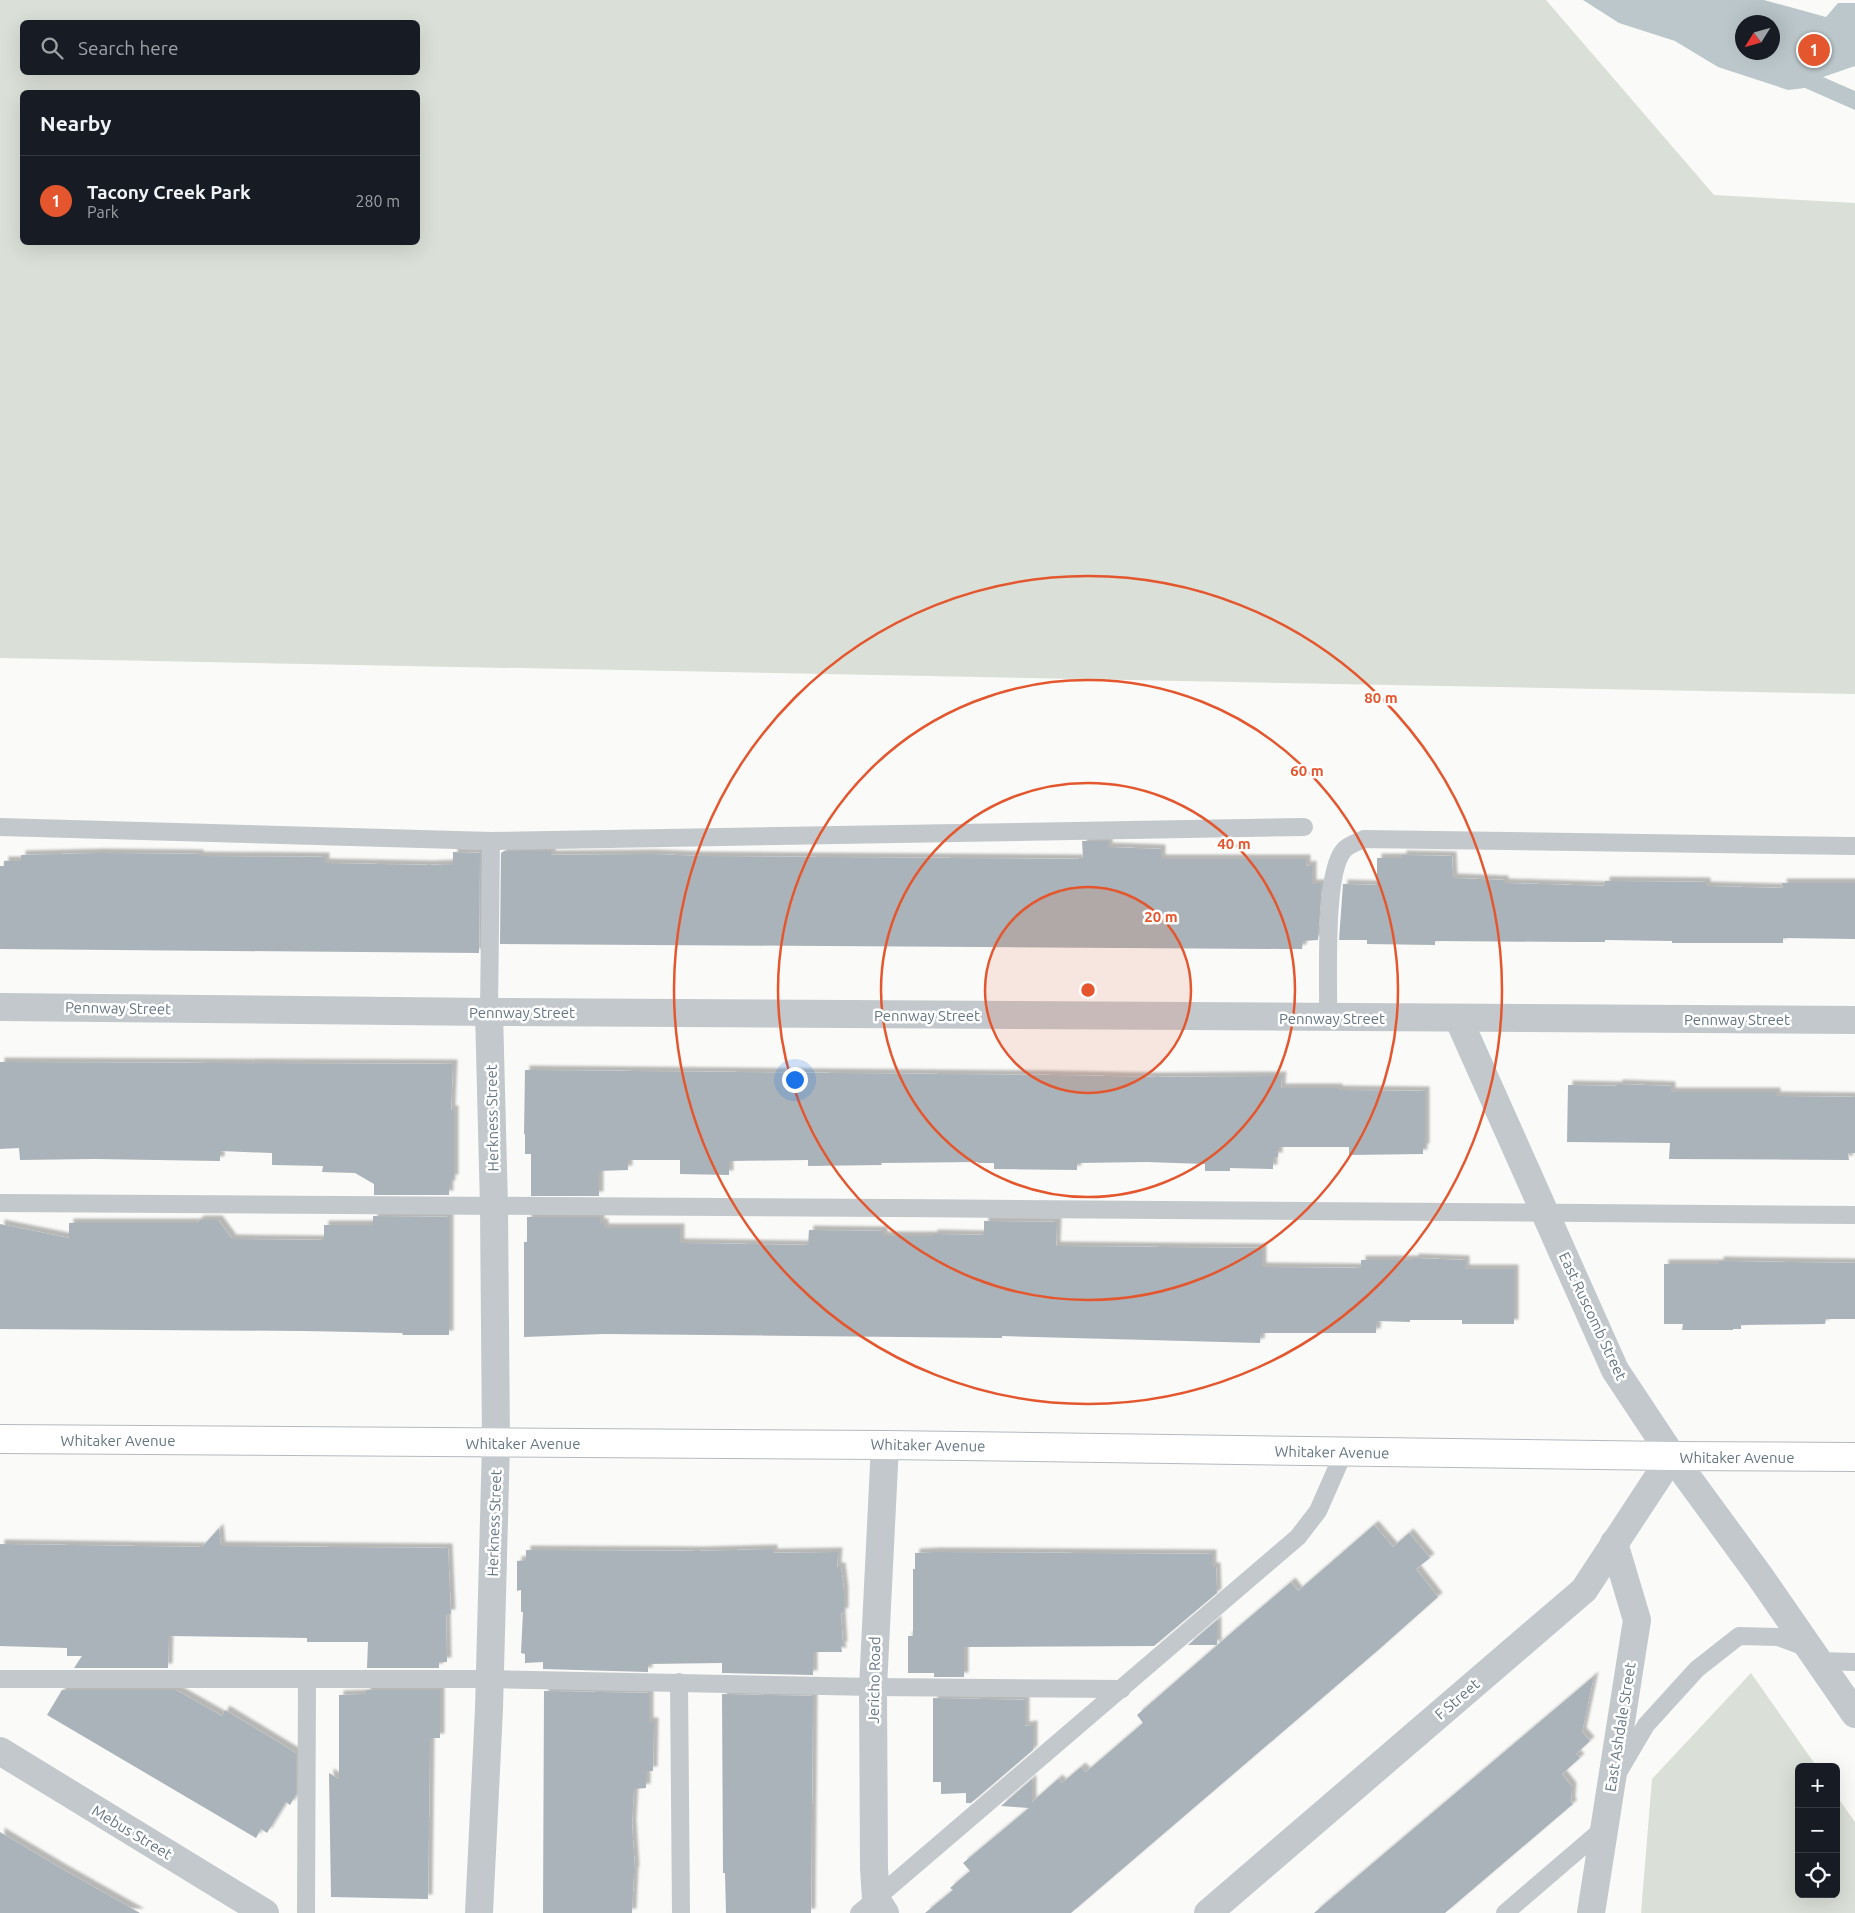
<!DOCTYPE html>
<html lang="en">
<head>
<meta charset="utf-8">
<style>
	:root { --surface:#171b24; --page:#20242c; --text:#f1f3f6; --muted:#9ea1a6; --line:#363941; --accent:#e4572e }
	body { margin:0; font-family:Ubuntu,sans-serif; background:var(--page); color:var(--text) }
	.controls { position:absolute; right:15px; bottom:15px; display:grid; overflow:hidden; border-radius:8px; box-shadow:0 5px 20px #0002 }
	.controls button { width:45px; height:45px; display:grid; place-items:center; padding:0; border:0; border-bottom:1px solid var(--line); background:var(--surface); color:var(--text); font:25px sans-serif }
	.compass { position:absolute; left:1735px; top:15px; width:45px; height:45px; border-radius:50%; background:var(--surface); box-shadow:0 5px 20px #0002; rotate:233deg }
	.you { position:absolute; left:794px; top:1079px; width:18px; height:18px; margin:-12px; border:4px solid #fff; border-radius:50%; background:#1a73e8; box-shadow:0 0 0 8px #1a73e833 }
	.badge { display:grid; place-items:center; width:32px; height:32px; border-radius:50%; background:var(--accent); color:#fff; font-size:16px; font-weight:700 }
	.pin { position:absolute; translate:-50% -50%; border:2px solid #fff; box-shadow:0 1px 5px #0006 }
	.list { margin:0; padding:0; list-style:none }
	h2 { display:flex; justify-content:space-between; align-items:center; height:65px; margin:0; padding:0 20px; font-size:21px }
	h2 small { font-size:16px; font-weight:400; color:var(--muted) }
	.list li { display:grid; grid-template-columns:32px 1fr auto; gap:15px; align-items:center; box-sizing:border-box; height:90px; padding:0 20px; border-top:1px solid var(--line) }
	.list b { display:block; font-size:19px; white-space:nowrap }
	.list p { margin:0; font-size:16px; white-space:nowrap; color:var(--muted) }
	.list em { font-size:16px; font-style:normal; color:var(--muted) }
	.icon { flex:none; width:28px; height:28px; fill:none; stroke:currentColor; stroke-width:2; stroke-linecap:round; stroke-linejoin:round }
	.map { position:relative; flex:none; width:1855px; height:1913px; overflow:hidden }
	.search { position:absolute; background:var(--surface); box-shadow:0 5px 20px #0002; left:20px; top:20px; width:400px; height:55px; display:flex; align-items:center; gap:12px; box-sizing:border-box; padding:0 18px; border-radius:8px; color:var(--muted); font-size:19px }
	.panel { position:absolute; background:var(--surface); box-shadow:0 5px 20px #0002; left:20px; top:90px; width:400px; height:155px; border-radius:8px }
	.map>svg:first-child { display:block }
	.green { fill:#dadfd7; fill-rule:evenodd }
	.water { fill:#bbc7cb; fill-rule:evenodd }
	.building { fill:#aab3b9; filter:url(#shadow) }
	.lines { fill:none; stroke-linecap:round; stroke-linejoin:round }
	.secondary-casing { stroke:#b3babf; stroke-width:30 }
	.service { stroke:#c3c8cc; stroke-width:18 }
	.minor { stroke:#c3c8cc; stroke-width:28 }
	.tertiary { stroke:#c3c8cc; stroke-width:28 }
	.secondary { stroke:#fff; stroke-width:28 }
	.ring { fill:none; stroke:#e4572e; stroke-width:2.5 }
	.labels { text-anchor:middle; dominant-baseline:central; stroke-width:5; stroke-linejoin:round; paint-order:stroke }
	.street-label { font-size:15px; fill:#657683; stroke:#fff }
	.centre { fill:#e4572e; stroke:#fff; stroke-width:2.5 }
	.ring-label { font-size:15px; text-anchor:middle; font-weight:bold; fill:#e4572e; stroke:#fff; stroke-width:5; stroke-linejoin:round; paint-order:stroke }
</style>
</head>
<body>
<div class="map">
<svg width="1855" height="1913" viewBox="0 0 1855 1913">
	<defs>
		<filter id="shadow"><feDropShadow dx="4.5" dy="-4.5" stdDeviation="1" flood-color="#0004"/></filter>
	</defs>
	<rect width="100%" height="100%" fill="#fafaf8"/>
	<!-- green -->
	<g class="green">
		<path d="M 0,0 L 1546,0 L 1714,195 L 1855,203 L 1855,694 L 0,658 ZM 418,22 L 418,72 L 22,72 L 22,22 ZM 22,92 L 418,92 L 418,242 L 22,242 Z"/>
		<polygon points="1751,1673 1817,1767 1799,1767 1799,1894 1836,1894 1836,1795 1855,1822 1855,1913 1641,1913 1652,1779"/>
	</g>
	<!-- water -->
	<path class="water" d="M 1583,0 L 1764,0 L 1826,17 L 1838,3 L 1855,3 L 1855,66 L 1823,77 L 1855,91 L 1855,110 L 1805,88 L 1788,90 L 1718,67 L 1675,41 L 1619,23 ZM 1742,22 L 1772,22 L 1772,52 L 1742,52 Z"/>
	<!-- building -->
	<g class="building">
		<polygon points="1082,841 1108,841 1108,847 1161,849 1161,859 1306,859 1306,866 1312,865 1312,884 1322,884 1318,940 1303,941 1302,949 1286,949 500,944 501,853 504,851 551,851 551,855 652,854 700,856 1083,859"/>
		<polygon points="453,852 480,853 479,953 0,949 0,866 4,866 4,861 21,861 21,855 99,853 199,854 199,856 325,857 325,863 430,865 453,864"/>
		<polygon points="1402,855 1452,856 1453,878 1504,880 1504,883 1605,886 1605,881 1706,882 1706,886 1783,888 1782,883 1855,883 1855,939 1783,938 1783,943 1672,943 1672,941 1605,940 1605,942 1578,942 1435,941 1435,945 1367,944 1367,940 1339,940 1343,884 1377,885 1377,858 1402,858"/>
		<polygon points="0,1062 453,1064 451,1110 454,1110 454,1179 451,1179 451,1185 449,1185 449,1195 374,1195 374,1184 355,1173 322,1172 323,1166 272,1165 272,1153 220,1151 220,1161 94,1159 20,1160 19,1148 0,1149"/>
		<polygon points="525,1070 1052,1075 1158,1077 1282,1076 1281,1088 1338,1088 1338,1090 1425,1091 1425,1148 1423,1148 1423,1154 1349,1155 1349,1147 1278,1147 1278,1157 1273,1157 1273,1169 1230,1168 1230,1171 1205,1171 1205,1164 1147,1162 1077,1163 1077,1170 994,1169 994,1163 978,1163 978,1162 881,1163 882,1165 808,1166 808,1160 729,1161 729,1175 680,1174 680,1160 628,1160 628,1170 599,1171 599,1196 531,1196 531,1154 525,1154 525,1134 524,1134"/>
		<polygon points="1618,1084 1671,1086 1671,1092 1776,1092 1776,1096 1855,1097 1855,1153 1848,1153 1849,1160 1669,1159 1670,1143 1567,1142 1568,1085 1618,1086"/>
		<polygon points="373,1216 449,1217 449,1335 403,1335 402,1333 304,1331 0,1329 0,1224 69,1238 69,1223 196,1223 200,1220 218,1220 232,1239 324,1240 324,1225 373,1225"/>
		<polygon points="527,1217 600,1217 600,1223 604,1223 604,1228 680,1228 680,1243 808,1245 809,1230 883,1231 883,1236 933,1236 933,1234 984,1235 984,1221 1057,1222 1056,1246 1262,1248 1262,1267 1361,1268 1361,1260 1414,1260 1414,1258 1465,1260 1465,1269 1514,1269 1514,1324 1462,1324 1462,1320 1410,1320 1410,1322 1377,1321 1376,1333 1261,1333 1260,1343 1002,1336 1002,1338 604,1334 524,1337 524,1242 527,1242"/>
		<polygon points="1719,1261 1855,1263 1855,1319 1826,1319 1825,1324 1741,1325 1741,1329 1733,1329 1733,1330 1682,1330 1683,1324 1664,1324 1664,1264 1719,1264"/>
		<polygon points="1374,1525 1393,1547 1409,1533 1430,1558 1416,1569 1438,1597 1376,1652 1071,1913 925,1913 953,1890 950,1888 970,1871 963,1863 1029,1808 1001,1806 1032,1779 1032,1802 1058,1779 1062,1783 1081,1767 1086,1772 1143,1723 1137,1715 1237,1628 1291,1582 1298,1591"/>
		<polygon points="219,1528 221,1546 448,1548 451,1614 446,1614 447,1662 439,1662 439,1668 367,1668 368,1642 307,1642 307,1638 169,1636 168,1668 74,1668 82,1656 67,1656 67,1648 0,1646 0,1544 202,1547"/>
		<polygon points="773,1549 773,1553 838,1552 837,1567 841,1567 844,1591 844,1612 841,1613 843,1646 841,1646 842,1652 813,1652 813,1675 722,1673 722,1663 648,1664 648,1672 543,1669 543,1662 525,1663 525,1654 521,1653 523,1612 521,1612 521,1590 517,1591 517,1561 526,1560 526,1550 699,1551"/>
		<polygon points="935,1552 1212,1554 1212,1567 1216,1567 1217,1593 1154,1646 964,1647 964,1677 934,1677 934,1673 908,1673 908,1636 913,1636 913,1569 915,1569 915,1553"/>
		<polygon points="1217,1620 1217,1645 1188,1645"/>
		<polygon points="1594,1676 1582,1732 1590,1741 1576,1754 1580,1758 1562,1774 1572,1787 1571,1802 1573,1804 1445,1913 1314,1913"/>
		<polygon points="62,1690 176,1690 222,1716 225,1710 296,1753 296,1795 290,1805 286,1802 267,1833 261,1829 256,1838 47,1715"/>
		<polygon points="366,1690 440,1690 440,1738 430,1738 428,1899 331,1897 329,1773 339,1779 339,1695 366,1694"/>
		<polygon points="544,1691 649,1693 649,1722 654,1722 653,1771 646,1771 646,1788 634,1789 632,1824 635,1871 634,1871 632,1913 543,1913"/>
		<polygon points="722,1694 813,1696 811,1913 726,1913 725,1873 723,1873"/>
		<polygon points="933,1698 1025,1700 1025,1726 1033,1725 1033,1750 971,1803 966,1803 966,1793 941,1794 941,1782 933,1782"/>
		<polygon points="0,1832 62,1869 140,1913 0,1913"/>
	</g>
	<g class="lines">
		<!-- secondary casing -->
		<g class="secondary-casing">
			<polyline id="secondary" points="0,1439 885,1445 1672,1456 1855,1457"/>
		</g>
		<!-- service -->
		<g class="service">
			<polyline points="0,827 491,841 1304,827"/>
			<polyline points="489,1012 491,841"/>
			<path d="M 1328,1018 C 1329,983 1323,873 1344,850 C 1348,845 1358,842 1364,839 L 1855,846"/>
			<path d="M 0,1203 C 618,1208 1237,1208 1855,1215"/>
			<polyline points="1818,1661 1855,1662"/>
			<polyline points="0,1679 490,1679 873,1687 1122,1689"/>
			<polyline points="679,1682 681,1913"/>
			<polyline points="1619,1771 1646,1725 1697,1669 1739,1636 1778,1637 1808,1648"/>
			<polyline points="306,1913 307,1679"/>
			<polyline points="859,1913 1298,1537 1318,1511 1344,1452"/>
			<polyline points="1505,1913 1604,1828"/>
		</g>
		<!-- minor -->
		<g class="minor">
			<polyline points="0,1007 489,1012 1855,1020"/>
			<polyline points="1458,1018 1615,1370 1672,1456 1759,1575 1855,1714"/>
			<polyline points="885,1445 873,1687 874,1868 876,1899 885,1913"/>
			<polyline points="0,1751 265,1913"/>
			<polyline points="479,1913 489,1709 496,1443 494,1207 489,1012"/>
			<polyline points="1591,1913 1637,1620 1614,1543"/>
		</g>
		<!-- tertiary -->
		<polyline class="tertiary" points="1208,1913 1584,1590 1672,1456"/>
		<!-- secondary -->
		<use href="#secondary" class="secondary"/>
	</g>
	<!-- distance rings -->
	<circle cx="1088" cy="990" r="103" fill="#e4572e" fill-opacity=".12"/>
	<g class="ring">
		<circle cx="1088" cy="990" r="103"/>
		<circle cx="1088" cy="990" r="207"/>
		<circle cx="1088" cy="990" r="310"/>
		<circle cx="1088" cy="990" r="414"/>
	</g>
	<g class="labels">
		<!-- street labels -->
		<g class="street-label">
			<text transform="translate(118 1008) rotate(1)">Pennway Street</text>
			<text x="522" y="1012">Pennway Street</text>
			<text x="927" y="1015">Pennway Street</text>
			<text x="1332" y="1018">Pennway Street</text>
			<text x="1737" y="1019">Pennway Street</text>
			<text transform="translate(492 1118) rotate(-91)">Herkness Street</text>
			<text transform="translate(1593 1316) rotate(65)">East Ruscomb Street</text>
			<text x="118" y="1440">Whitaker Avenue</text>
			<text x="523" y="1443">Whitaker Avenue</text>
			<text transform="translate(928 1445) rotate(1)">Whitaker Avenue</text>
			<text transform="translate(1332 1452) rotate(1)">Whitaker Avenue</text>
			<text x="1737" y="1457">Whitaker Avenue</text>
			<text transform="translate(494 1523) rotate(-88)">Herkness Street</text>
			<text transform="translate(874 1680) rotate(-89)">Jericho Road</text>
			<text transform="translate(1457 1699) rotate(-41)">F Street</text>
			<text transform="translate(1620 1727) rotate(-81)">East Ashdale Street</text>
			<text transform="translate(132 1832) rotate(31)">Mebus Street</text>
		</g>
	</g>
	<circle cx="1088" cy="990" r="8" class="centre"/>
	<g class="ring-label">
		<text x="1381" y="703">80 m</text>
		<text x="1307" y="776">60 m</text>
		<text x="1234" y="849">40 m</text>
		<text x="1161" y="922">20 m</text>
	</g>
</svg>
<div class="controls">
<button>+</button>
<button>−</button>
<button><svg class="icon" aria-label="locate" viewBox="0 0 24 24"><circle cx="12" cy="12" r="6"/><path d="M12 2v4M12 18v4M2 12h4M18 12h4"/></svg></button>
</div>
<svg class="compass" viewBox="-18 -18 36 36"><path d="M0-13l5 13h-10z" fill="#e53935"/><path d="M0 13l5-13h-10z" fill="#9ea1a6"/></svg>
<div class="you"></div>
<div class="pin badge" style="left:1814px;top:50px">1</div>
<div class="search"><svg class="icon" aria-label="search" viewBox="0 0 24 24"><circle cx="10" cy="10" r="6"/><path d="M15 15l6 6"/></svg>Search here</div>
<section class="panel">
<h2>Nearby<small></small></h2>
<ul class="list">
<li><span class="badge">1</span><div><b>Tacony Creek Park</b><p>Park</p></div><em>280 m</em></li>
</ul>
</section>
</div>
</body>
</html>
